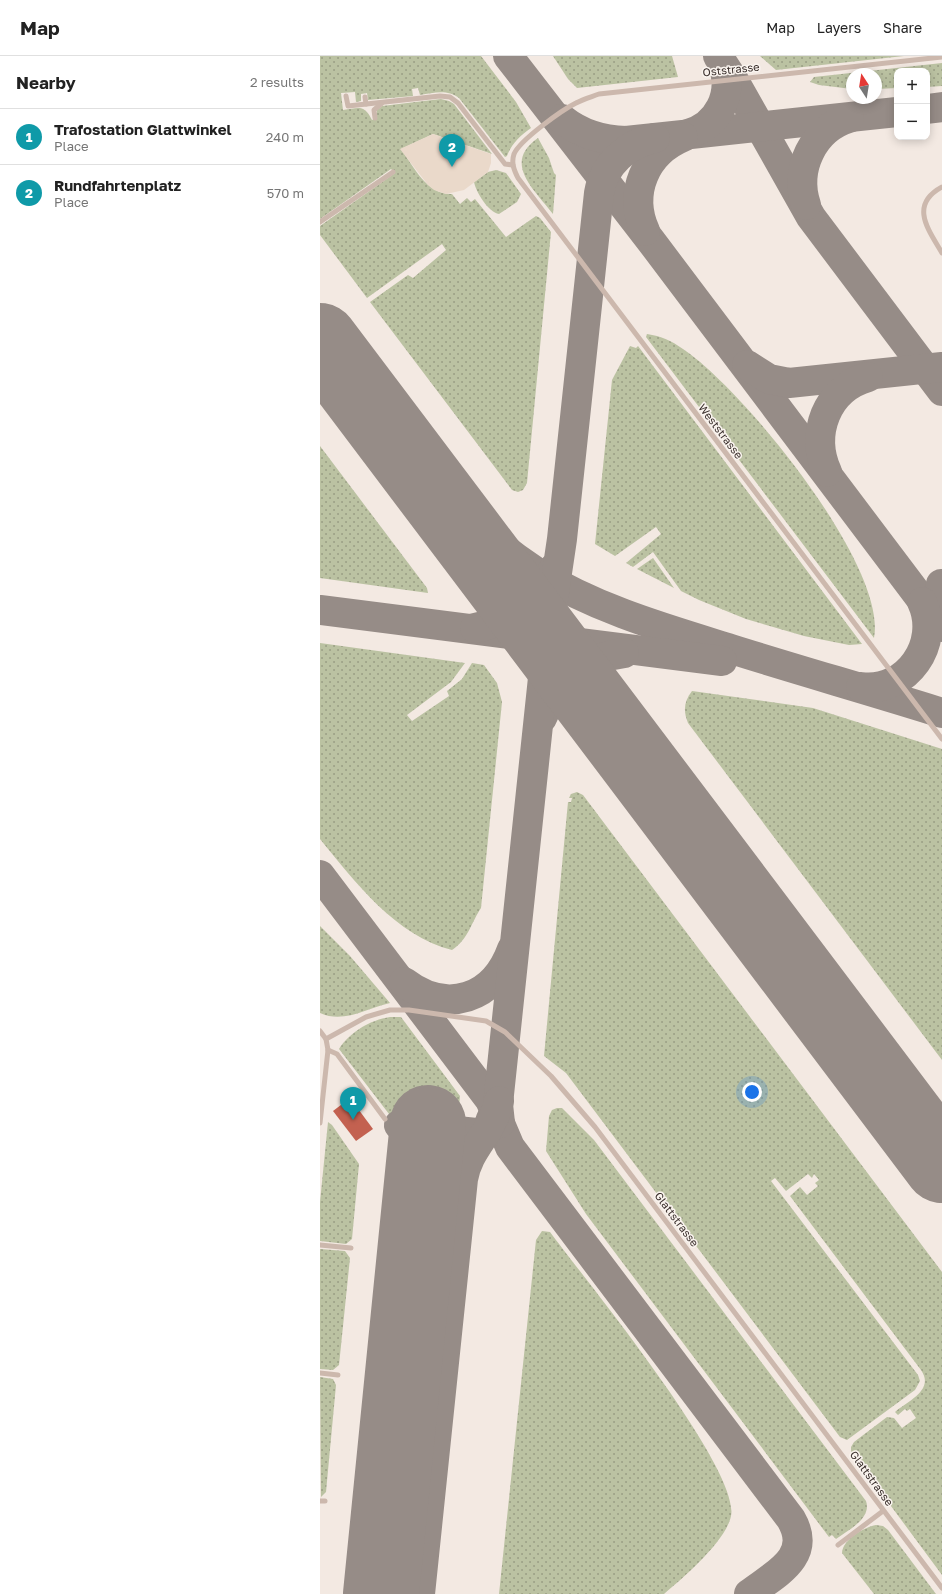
<!DOCTYPE html>
<html lang="en">
<head>
<meta charset="utf-8">
<style>
	:root { --surface:#fff; --page:#f6f6f6; --text:#222; --muted:#767676; --line:#e0e0e0; --accent:#225b59 }
	body { margin:0; font-family:"Golos Text",sans-serif; background:var(--page); color:var(--text) }
	.controls { position:absolute; right:12px; top:12px; display:grid; overflow:hidden; border-radius:8px; box-shadow:0 2px 10px #0003 }
	.controls button { width:36px; height:36px; display:grid; place-items:center; padding:0; border:0; border-bottom:1px solid var(--line); background:var(--surface); color:var(--text); font:20px sans-serif }
	.compass { position:absolute; left:526px; top:12px; width:36px; height:36px; border-radius:50%; background:var(--surface); box-shadow:0 2px 10px #0003; rotate:348deg }
	.you { position:absolute; left:432px; top:1036px; width:14px; height:14px; margin:-10px; border:3px solid #fff; border-radius:50%; background:#1a73e8; box-shadow:0 0 0 6px #1a73e833 }
	.badge { display:grid; place-items:center; width:26px; height:26px; border-radius:50%; background:var(--accent); color:#fff; font-size:13px; font-weight:700 }
	.pin { position:absolute; translate:-50% -33px; filter:drop-shadow(0 1px 2px #0008) }
	.pin::after { content:''; position:absolute; top:21px; width:14px; height:12px; background:inherit; clip-path:polygon(0 0,100% 0,50% 100%) }
	.list { margin:0; padding:0; list-style:none }
	h2 { display:flex; justify-content:space-between; align-items:center; height:52px; margin:0; padding:0 16px; font-size:17px }
	h2 small { font-size:13px; font-weight:400; color:var(--muted) }
	.list li { display:grid; grid-template-columns:26px 1fr auto; gap:12px; align-items:center; box-sizing:border-box; height:56px; padding:0 16px; border-top:1px solid var(--line) }
	.list b { display:block; font-size:15px; white-space:nowrap }
	.list p { margin:0; font-size:13px; white-space:nowrap; color:var(--muted) }
	.list em { font-size:13px; font-style:normal; color:var(--muted) }
	.map { position:relative; flex:none; width:622px; height:1538px; overflow:hidden }
	header { display:flex; align-items:center; gap:24px; box-sizing:border-box; height:56px; padding:0 20px; background:var(--surface); border-bottom:1px solid var(--line) }
	header strong { font-size:19px }
	nav { display:flex; gap:22px; margin-inline-start:auto; font-size:14px }
	main { display:flex }
	aside { flex:1; background:var(--surface) }
	.map>svg:first-child { display:block }
	.green { fill:url(#green-dots) }
	.plaza { fill:#ead9ca }
	.lines { fill:none; stroke-linecap:round; stroke-linejoin:round }
	.taxiway { stroke:#968c87; stroke-width:30 }
	.runway { stroke:#968c87; stroke-width:76 }
	.building { fill:#c36150 }
	.lane { stroke:#ccb8ad; stroke-width:5 }
	.labels { text-anchor:middle; dominant-baseline:central; stroke-width:3; stroke-linejoin:round; paint-order:stroke }
	.street-label { font-size:11px; fill:#3a2f2c; stroke:#faf4ef }
</style>
</head>
<body>
<header>
<strong>Map</strong>
<nav><a>Map</a><a>Layers</a><a>Share</a></nav>
</header>
<main>
<aside>
<h2>Nearby<small>2 results</small></h2>
<ul class="list">
<li><span class="badge" style="background:#0f9aa8">1</span><div><b>Trafostation Glattwinkel</b><p>Place</p></div><em>240 m</em></li>
<li><span class="badge" style="background:#0f9aa8">2</span><div><b>Rundfahrtenplatz</b><p>Place</p></div><em>570 m</em></li>
</ul>
</aside>
<div class="map">
<svg width="622" height="1538" viewBox="0 0 622 1538">
	<defs>
		<pattern id="green-dots" width="8" height="8" patternUnits="userSpaceOnUse"><rect width="8" height="8" fill="#bbc2a2"/><path d="M2 2h.1M6 6h.1" fill="none" stroke="#999e84" stroke-width="1.8" stroke-linecap="round"/></pattern>
	</defs>
	<rect width="100%" height="100%" fill="#f3e9e2"/>
	<!-- green -->
	<g class="green">
		<path d="M 0,0 L 161,0 L 196,46 L 211,72 C 200,80 192,87 187,100 L 185,101 L 139,42 C 127,33 114,37 100,39 L 98,32 L 92,33 L 93,40 L 48,44 L 47,37 L 41,38 L 41,45 L 36,46 L 35,36 L 21,37 L 23,54 C 39,52 44,48 52,64 L 57,61 L 57,54 L 62,50 L 121,43 L 129,45 L 134,48 L 172,98 L 113,78 L 81,93 C 94,111 107,139 132,138 L 140,148 L 147,142 L 151,146 L 155,143 L 186,181 L 216,160 L 220,162 L 231,176 L 207,427 L 203,434 L 198,436 L 192,434 L 50,246 L 88,219 L 93,222 L 126,194 L 122,188 L 47,242 L 0,179 L 0,170 L 75,117 L 71,113 L 0,163 Z"/>
		<polygon points="233,0 352,0 358,21 257,32 248,23"/>
		<polygon points="440,0 584,0 456,14"/>
		<polygon points="622,7 622,30 607,31 607,15 577,15 577,32 556,33 556,18 532,18 532,33 499,29 490,26 494,21"/>
		<path d="M 218,82 L 229,102 L 234,117 L 236,119 L 233,158 C 214,133 182,107 218,82 Z"/>
		<path d="M 176,114 L 186,117 L 201,138 L 197,146 L 179,158 C 168,156 156,136 154,126 L 168,116 Z"/>
		<path d="M 327,278 C 341,280 352,285 363,293 C 422,332 568,510 554,582 L 326,281 Z"/>
		<polygon points="310,290 316,292 318,290 542,588 529,589 484,580 426,563 379,544 361,535 333,496 313,511 306,507 341,478 336,471 295,500 275,488 292,324"/>
		<polygon points="0,390 107,532 108,537 0,522"/>
		<polygon points="333,502 354,532 317,513"/>
		<path d="M 0,587 L 145,607 L 131,626 L 87,659 L 92,665 L 129,640 L 127,635 L 142,623 L 152,607 L 164,609 L 177,627 L 182,646 L 161,852 C 152,865 148,884 132,894 C 76,880 35,826 0,783 Z"/>
		<path d="M 372,635 L 493,652 L 622,693 L 622,1004 L 368,667 C 363,655 364,645 372,635 Z"/>
		<path d="M 257,736 L 263,739 L 622,1216 L 622,1519 L 531,1396 L 531,1391 L 534,1386 L 567,1361 L 574,1362 L 582,1372 L 596,1362 L 590,1353 L 587,1355 L 585,1353 L 578,1359 L 575,1356 C 588,1345 615,1334 601,1314 L 470,1140 L 480,1131 L 487,1139 L 498,1130 L 495,1127 L 499,1124 L 494,1118 L 492,1122 L 488,1118 L 466,1135 L 455,1122 L 451,1125 L 598,1319 L 600,1325 L 595,1334 L 527,1384 L 520,1381 L 246,1017 L 224,1000 L 248,746 L 251,746 L 252,742 L 249,742 L 251,738 Z"/>
		<path d="M 0,870 L 30,900 L 70,947 C 47,952 24,968 0,957 Z"/>
		<path d="M 70,961 L 81,961 L 140,1040 L 138,1063 L 135,1068 L 69,1062 L 69,1058 L 19,993 C 30,976 50,964 70,961 Z"/>
		<path d="M 237,1052 L 242,1052 L 274,1084 L 546,1445 C 552,1463 528,1474 516,1483 L 512,1479 L 509,1481 L 266,1158 L 226,1095 L 229,1060 L 232,1054 Z"/>
		<polygon points="8,1066 12,1069 39,1108 32,1183 26,1188 0,1185 0,1146"/>
		<polygon points="83,1077 97,1078 92,1124 111,1127 116,1080 130,1081 82,1538 68,1538 69,1527 51,1525 49,1538 35,1538"/>
		<path d="M 222,1175 L 230,1176 C 263,1221 421,1413 411,1460 C 406,1485 363,1522 344,1538 L 179,1538 L 216,1184 Z"/>
		<polygon points="0,1193 25,1195 30,1202 19,1309 13,1314 0,1313"/>
		<polygon points="0,1321 13,1323 16,1329 6,1436 1,1441"/>
		<path d="M 556,1469 L 563,1470 L 568,1474 L 616,1538 L 554,1538 L 522,1497 C 522,1484 544,1471 556,1469 Z"/>
	</g>
	<!-- plaza -->
	<polygon class="plaza" points="113,78 171,98 171,107 168,116 144,134 126,138 114,134 108,129 80,93"/>
	<g class="lines">
		<!-- taxiway -->
		<g class="taxiway">
			<polyline points="188,0 331,185 622,571"/>
			<polyline points="398,0 413,23 491,161 622,335"/>
			<polyline points="607,53 622,51"/>
			<path d="M 242,63 C 261,78 281,84 306,85 L 577,56"/>
			<path d="M 368,78 C 398,70 414,38 403,9"/>
			<path d="M 486,149 C 474,113 493,73 529,62"/>
			<path d="M 325,175 C 308,137 325,97 363,81"/>
			<polyline points="427,309 449,323 469,327 622,311"/>
			<path d="M 79,389 C 119,436 163,481 215,515 C 276,553 343,572 411,593 C 481,615 552,635 622,657"/>
			<path d="M 507,416 C 490,378 506,333 548,321"/>
			<polyline points="0,554 402,605"/>
			<path d="M 155,572 C 190,565 219,546 234,512"/>
			<polyline points="610,573 621,528"/>
			<path d="M 541,631 C 587,637 621,587 602,546"/>
			<path d="M 222,662 C 235,628 267,601 304,597"/>
			<path d="M 0,819 L 170,1044 L 190,1091 L 471,1463 C 493,1501 455,1518 429,1538"/>
			<path d="M 84,926 C 127,959 174,943 192,893"/>
			<path d="M 180,1067 L 178,1048 L 227,584 L 242,483 L 279,137 C 284,108 307,88 335,82"/>
			<polyline points="79,1069 166,1078 171,1063"/>
			<path d="M 100,1538 L 143,1123 C 149,1090 172,1079 179,1045"/>
		</g>
		<!-- runway -->
		<g class="runway">
			<polyline points="0,285 622,1109"/>
			<polyline points="61,1538 108,1067"/>
		</g>
	</g>
	<!-- building -->
	<polygon class="building" points="30,1042 53,1073 36,1085 13,1055"/>
	<g class="lines">
		<!-- lane -->
		<g class="lane">
			<path d="M 622,1 L 279,38 C 271,41 263,43 256,47 C 242,54 200,84 194,98 C 191,107 194,114 198,122 L 622,683"/>
			<polyline points="26,40 28,50 120,40 130,41 138,47 185,108 193,109"/>
			<polyline points="45,41 46,48"/>
			<polyline points="55,62 54,54 62,47"/>
			<path d="M 622,131 C 589,149 608,173 622,197"/>
			<polyline points="0,166 73,116"/>
			<polyline points="0,975 6,983 46,961 70,954 89,954 166,965 185,976 231,1020 275,1071 622,1532"/>
			<polyline points="8,994 17,998 65,1063"/>
			<polyline points="0,1067 8,994 6,983"/>
			<polyline points="0,1189 31,1192"/>
			<polyline points="0,1317 18,1319"/>
			<polyline points="0,1445 5,1445"/>
			<polyline points="518,1489 563,1455"/>
		</g>
	</g>
	<g class="labels">
		<!-- street labels -->
		<g class="street-label">
			<text transform="translate(411 13) rotate(-6)">Oststrasse</text>
			<text transform="translate(401 375) rotate(53)">Weststrasse</text>
			<text transform="translate(357 1163) rotate(53)">Glattstrasse</text>
			<text transform="translate(552 1422) rotate(54)">Glattstrasse</text>
		</g>
	</g>
</svg>
<div class="controls">
<button>+</button>
<button>−</button>
</div>
<svg class="compass" viewBox="-18 -18 36 36"><path d="M0-13l5 13h-10z" fill="#e53935"/><path d="M0 13l5-13h-10z" fill="#767676"/></svg>
<div class="you"></div>
<div class="pin badge" style="left:33px;top:1064px;background:#0f9aa8">1</div>
<div class="pin badge" style="left:132px;top:111px;background:#0f9aa8">2</div>
</div>
</main>
</body>
</html>
